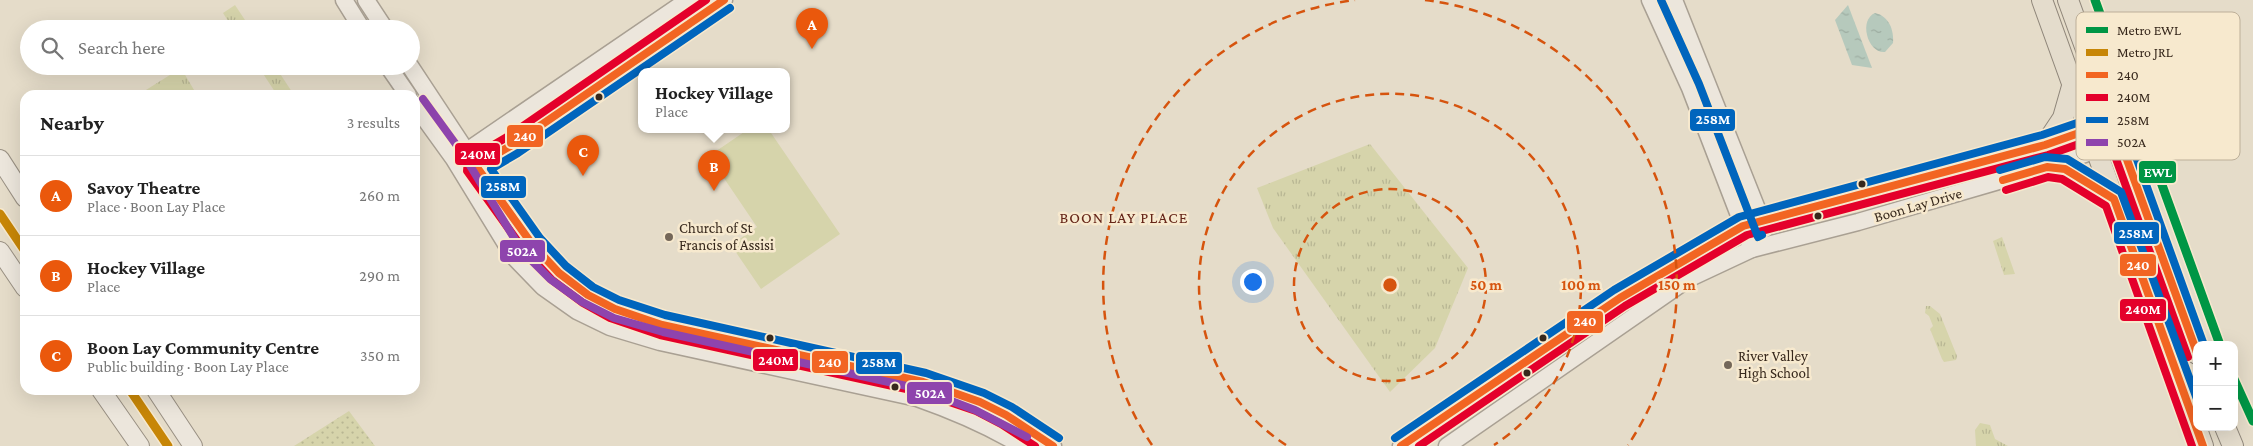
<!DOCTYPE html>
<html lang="en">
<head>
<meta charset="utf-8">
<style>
	:root { --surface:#fff; --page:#f2f2f2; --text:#222; --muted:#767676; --line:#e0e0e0; --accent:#ea580c }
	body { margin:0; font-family:"Crimson Pro",serif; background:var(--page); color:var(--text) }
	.controls { position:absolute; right:15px; bottom:15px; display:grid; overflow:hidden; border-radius:10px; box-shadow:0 5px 20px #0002 }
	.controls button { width:45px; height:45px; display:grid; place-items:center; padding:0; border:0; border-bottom:1px solid var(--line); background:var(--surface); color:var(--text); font:25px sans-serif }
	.you { position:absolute; left:1252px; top:281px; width:18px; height:18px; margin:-12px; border:4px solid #fff; border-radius:50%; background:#1a73e8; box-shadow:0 0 0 8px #1a73e833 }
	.badge { display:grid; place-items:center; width:32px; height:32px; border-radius:50%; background:var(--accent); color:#fff; font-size:16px; font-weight:700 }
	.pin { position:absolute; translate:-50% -41px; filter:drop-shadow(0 1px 2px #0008) }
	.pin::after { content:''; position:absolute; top:26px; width:18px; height:15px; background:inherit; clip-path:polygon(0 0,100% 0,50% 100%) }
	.popup { position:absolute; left:638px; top:68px; width:152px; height:65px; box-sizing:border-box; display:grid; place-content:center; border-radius:10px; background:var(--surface); filter:drop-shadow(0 1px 4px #0005); font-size:16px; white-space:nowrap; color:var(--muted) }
	.popup b { font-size:19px; color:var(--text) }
	.popup::after { content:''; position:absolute; left:50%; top:100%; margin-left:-10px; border:10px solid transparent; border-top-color:var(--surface) }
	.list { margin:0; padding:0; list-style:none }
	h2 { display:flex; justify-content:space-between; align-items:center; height:65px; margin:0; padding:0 20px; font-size:21px }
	h2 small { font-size:16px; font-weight:400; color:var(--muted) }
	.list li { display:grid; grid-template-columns:32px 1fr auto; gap:15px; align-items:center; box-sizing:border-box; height:80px; padding:0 20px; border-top:1px solid var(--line) }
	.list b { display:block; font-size:19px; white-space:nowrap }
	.list p { margin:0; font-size:16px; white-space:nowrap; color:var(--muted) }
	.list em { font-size:16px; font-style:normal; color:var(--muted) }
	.icon { flex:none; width:28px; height:28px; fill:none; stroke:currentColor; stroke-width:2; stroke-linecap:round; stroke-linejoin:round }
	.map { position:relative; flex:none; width:2253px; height:446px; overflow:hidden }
	.search { position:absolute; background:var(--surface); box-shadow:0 5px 20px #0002; left:20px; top:20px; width:400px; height:55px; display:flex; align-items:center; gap:12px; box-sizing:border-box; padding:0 18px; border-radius:28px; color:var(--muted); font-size:19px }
	.panel { position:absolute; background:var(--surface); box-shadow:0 5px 20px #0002; left:20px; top:90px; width:400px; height:305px; border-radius:15px }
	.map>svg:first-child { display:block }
	.grass { fill:#d6d4ab }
	.park { fill:url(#park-tufts) }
	.garden { fill:url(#garden-dots) }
	.water { fill:url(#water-ripples) }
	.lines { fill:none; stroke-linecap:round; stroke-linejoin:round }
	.tertiary-casing { stroke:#a9a093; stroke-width:19 }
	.secondary-casing { stroke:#999083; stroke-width:20 }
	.primary-casing { stroke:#8f867a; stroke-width:22 }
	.tertiary { stroke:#ece6dc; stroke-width:16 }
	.secondary { stroke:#ece6dc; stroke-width:18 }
	.primary { stroke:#e4dccc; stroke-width:20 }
	.bus-1-casing { stroke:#f7e9ce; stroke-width:11 }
	.bus-2-casing { stroke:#f7e9ce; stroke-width:11 }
	.bus-3-casing { stroke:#f7e9ce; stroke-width:11 }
	.bus-4-casing { stroke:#f7e9ce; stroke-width:11 }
	.bus-1 { stroke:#f26522; stroke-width:8 }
	.bus-2 { stroke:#e4002b; stroke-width:8 }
	.bus-3 { stroke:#0065bd; stroke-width:8 }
	.bus-4 { stroke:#8e44ad; stroke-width:8 }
	.metro-1-casing { stroke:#f7e9ce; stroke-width:12 }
	.metro-2-casing { stroke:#f7e9ce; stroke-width:12 }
	.metro-1 { stroke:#009645; stroke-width:9 }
	.metro-2 { stroke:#c78607; stroke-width:9 }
	.ring { fill:none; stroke:#d6540e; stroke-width:2.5; stroke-dasharray:9 6 }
	.bus-dot { fill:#37281c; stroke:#f7e9ce; stroke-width:2 }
	.poi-dot { fill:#746759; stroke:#f7e9ce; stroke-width:2 }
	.labels { text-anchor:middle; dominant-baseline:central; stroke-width:5; stroke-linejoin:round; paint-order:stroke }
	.street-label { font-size:15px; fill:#37281c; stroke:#f7e9ce }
	.poi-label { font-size:15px; fill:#37281c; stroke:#f7e9ce; text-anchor:start }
	.neighbourhood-label { font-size:16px; letter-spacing:1px; fill:#662619; stroke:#f7e9ce }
	.key { fill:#f7e9ce; stroke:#bdaf99; stroke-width:1 }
	.key-label { font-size:14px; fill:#37281c }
	.centre { fill:#d6540e; stroke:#f7e9ce; stroke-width:2.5 }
	.ring-label { font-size:15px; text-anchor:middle; font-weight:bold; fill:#d6540e; stroke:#f7e9ce; stroke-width:5; stroke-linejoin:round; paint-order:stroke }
	.line-badge { stroke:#f7e9ce; stroke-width:2 }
	.badge-label { font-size:14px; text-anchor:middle; font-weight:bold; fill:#fff }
</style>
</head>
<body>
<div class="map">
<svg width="2253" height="446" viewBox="0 0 2253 446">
	<defs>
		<pattern id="park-tufts" width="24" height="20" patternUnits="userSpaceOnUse" patternTransform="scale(1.25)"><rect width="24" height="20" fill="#d6d4ab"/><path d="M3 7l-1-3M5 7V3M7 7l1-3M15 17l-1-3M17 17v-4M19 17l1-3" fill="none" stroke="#b8b693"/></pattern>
		<pattern id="garden-dots" width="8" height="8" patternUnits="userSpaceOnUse" patternTransform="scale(1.25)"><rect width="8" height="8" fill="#d6d4ab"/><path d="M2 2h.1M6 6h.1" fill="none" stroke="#b8b693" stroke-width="1.8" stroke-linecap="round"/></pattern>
		<pattern id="water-ripples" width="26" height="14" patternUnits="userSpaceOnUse" patternTransform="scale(1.25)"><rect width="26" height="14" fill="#b6c9bc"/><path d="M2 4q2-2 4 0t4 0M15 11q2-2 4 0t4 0" fill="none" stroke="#9dada1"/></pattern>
	</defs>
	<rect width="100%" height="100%" fill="#e5dcc9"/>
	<!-- grass -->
	<polygon class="grass" points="747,130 769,130 840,234 761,289 731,245 757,227 709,156"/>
	<!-- park -->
	<g class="park">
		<polygon points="235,5 251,29 233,29 223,13"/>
		<polygon points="258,66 275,66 294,95 277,95"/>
		<polygon points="181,68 197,95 138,95"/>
		<polygon points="1370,144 1468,268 1435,348 1390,392 1273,228 1257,188"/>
		<polygon points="2002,237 2015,274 2004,275 1993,241"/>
		<polygon points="1926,306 1930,306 1940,314 1957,356 1956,360 1944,362 1942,359 1930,329 1933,326 1929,316 1925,313"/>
		<polygon points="1980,423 1990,425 1995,439 2008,446 1976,446 1975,430"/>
	</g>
	<!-- garden -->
	<polygon class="garden" points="349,411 375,446 294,446"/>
	<!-- water -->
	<g class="water">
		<polygon points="1848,5 1872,68 1852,65 1835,20"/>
		<path d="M 1875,13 C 1889,16 1894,30 1893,43 L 1885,52 C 1868,54 1858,20 1875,13 Z"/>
	</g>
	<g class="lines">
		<!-- tertiary casing -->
		<g class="tertiary-casing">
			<g id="tertiary">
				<polyline points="344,0 362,29"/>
				<polyline points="366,0 385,29"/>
				<polyline points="1650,0 1690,88 1752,249"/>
				<polyline points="1674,0 1765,229"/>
				<polyline points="388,66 408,95"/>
				<polyline points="410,66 476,166 532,244 559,273 588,295 615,309 662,325 923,382 980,402 1006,415 1053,446"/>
				<path d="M 415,105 L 454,159 L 514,257 L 543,287 L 577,311 L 610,327 L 660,342 L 917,398 C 954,411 989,426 1022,446"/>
				<polyline points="458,157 688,0"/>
				<polyline points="468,172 512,145 724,0"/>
				<polyline points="1401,446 1620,298 1743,226 2045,145 2113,121"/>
				<polyline points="1447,446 1688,279 1752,249 1858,222 2047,167 2120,142"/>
			</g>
		</g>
		<!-- secondary casing -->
		<g class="secondary-casing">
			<g id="secondary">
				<polyline points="0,159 25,198"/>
				<polyline points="0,251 25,288"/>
				<polyline points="101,390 140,446"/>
				<polyline points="156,390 193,446"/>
			</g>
		</g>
		<!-- primary casing -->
		<g class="primary-casing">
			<g id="primary">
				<polyline points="2042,0 2203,446"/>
				<polyline points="2068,0 2197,354"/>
				<polyline points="2045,145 2063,118 2073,83"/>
				<polyline points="2047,167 2065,169 2114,199"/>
				<polyline points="2225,427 2233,446"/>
			</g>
		</g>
		<!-- tertiary -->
		<use href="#tertiary" class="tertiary"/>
		<!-- secondary -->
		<use href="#secondary" class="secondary"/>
		<!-- primary -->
		<use href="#primary" class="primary"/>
		<!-- bus-1 casing -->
		<g class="bus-1-casing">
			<g id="bus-1">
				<polyline points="724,0 512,145 476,166 532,244 559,273 588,295 615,309 662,325 923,382 980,402 1006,415 1053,446"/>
				<polyline points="2003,180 2047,167 2065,169 2114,199 2203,446"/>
				<polyline points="1401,446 1620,298 1743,226 2045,145 2113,121 2197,353"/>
			</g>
		</g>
		<!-- bus-2 casing -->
		<g class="bus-2-casing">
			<g id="bus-2">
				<polyline points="706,0 507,137 468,160 467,171 524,250 552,280 583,303 610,318 660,335 920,392 976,411 1001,424 1035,446"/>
				<polyline points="2006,190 2048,177 2062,179 2106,206 2192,446"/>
				<polyline points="1419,446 1625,306 1747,235 2048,155 2107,134 2188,357"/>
			</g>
		</g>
		<!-- bus-3 casing -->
		<g class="bus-3-casing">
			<g id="bus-3">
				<polyline points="1661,0 1699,84 1758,237 1762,235"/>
				<polyline points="730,8 518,153 491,169 540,238 566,266 593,287 619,300 665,315 926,373 984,393 1012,407 1059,438"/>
				<polyline points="2000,170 2045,157 2067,159 2121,192 2197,399"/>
				<polyline points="1395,438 1614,290 1739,217 2042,135 2112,111 2118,112 2122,118 2204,345"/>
			</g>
		</g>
		<!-- bus-4 casing -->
		<g class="bus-4-casing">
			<polyline id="bus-4" points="423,99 463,154 522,251 550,279 582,302 614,318 663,332 920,389 975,410 1027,437"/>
		</g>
		<!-- bus-1 -->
		<use href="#bus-1" class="bus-1"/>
		<!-- bus-2 -->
		<use href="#bus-2" class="bus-2"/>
		<!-- bus-3 -->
		<use href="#bus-3" class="bus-3"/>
		<!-- bus-4 -->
		<use href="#bus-4" class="bus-4"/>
		<!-- metro-1 casing -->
		<g class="metro-1-casing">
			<g id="metro-1">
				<polyline points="2095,0 2220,345"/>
				<polyline points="2234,379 2253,421"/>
			</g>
		</g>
		<!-- metro-2 casing -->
		<g class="metro-2-casing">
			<g id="metro-2">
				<polyline points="0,214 25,251"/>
				<polyline points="130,390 168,446"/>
			</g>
		</g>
		<!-- metro-1 -->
		<use href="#metro-1" class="metro-1"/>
		<!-- metro-2 -->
		<use href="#metro-2" class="metro-2"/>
	</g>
	<!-- distance rings -->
	<g class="ring">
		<circle cx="1390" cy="285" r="96"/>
		<path d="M1286 445A191 191 0 1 1 1494 445"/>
		<path d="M1152 445A287 287 0 0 1 1355 0M1425 0A287 287 0 0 1 1628 445"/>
	</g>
	<!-- markers -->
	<g class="bus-dot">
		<circle cx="599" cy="97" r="4.5"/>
		<circle cx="1862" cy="184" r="4.5"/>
		<circle cx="1818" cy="216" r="4.5"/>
		<circle cx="770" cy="338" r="4.5"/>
		<circle cx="1543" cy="338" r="4.5"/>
		<circle cx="1527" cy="373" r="4.5"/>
		<circle cx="895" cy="387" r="4.5"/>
	</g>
	<g class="poi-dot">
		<circle cx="669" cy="237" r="5"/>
		<circle cx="1728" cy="365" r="5"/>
	</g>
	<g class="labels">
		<!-- street labels -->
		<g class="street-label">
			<text transform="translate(1918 205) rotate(-16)">Boon Lay Drive</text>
		</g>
		<!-- poi labels -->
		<g class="poi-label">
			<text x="679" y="228">Church of St<tspan x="679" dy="17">Francis of Assisi</tspan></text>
			<text x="1738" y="356">River Valley<tspan x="1738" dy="17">High School</tspan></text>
		</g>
		<!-- neighbourhood labels -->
		<g class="neighbourhood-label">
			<text x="1124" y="217">BOON LAY PLACE</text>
		</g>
	</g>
	<!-- legend -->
	<rect x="2076" y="12" width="164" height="148" rx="8" class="key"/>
	<rect x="2086" y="27" width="22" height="6" fill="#009645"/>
	<rect x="2086" y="49" width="22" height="7" fill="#c78607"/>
	<rect x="2086" y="72" width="22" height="6" fill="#f26522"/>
	<rect x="2086" y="94" width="22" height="7" fill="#e4002b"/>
	<rect x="2086" y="117" width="22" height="6" fill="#0065bd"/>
	<rect x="2086" y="139" width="22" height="7" fill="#8e44ad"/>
	<g class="key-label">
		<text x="2117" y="35">Metro EWL</text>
		<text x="2117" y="57">Metro JRL</text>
		<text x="2117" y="80">240</text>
		<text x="2117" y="102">240M</text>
		<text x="2117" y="125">258M</text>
		<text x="2117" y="147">502A</text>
	</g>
	<circle cx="1390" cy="285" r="8" class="centre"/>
	<g class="ring-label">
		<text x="1486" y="290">50 m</text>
		<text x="1581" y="290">100 m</text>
		<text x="1677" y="290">150 m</text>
	</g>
	<g class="line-badge">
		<rect x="1689" y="108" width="47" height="24" rx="5" fill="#0065bd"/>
		<rect x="506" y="124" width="38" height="24" rx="5" fill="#f26522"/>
		<rect x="454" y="142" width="47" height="24" rx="5" fill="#e4002b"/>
		<rect x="2138" y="160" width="39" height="24" rx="5" fill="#009645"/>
		<rect x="480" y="175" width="47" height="24" rx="5" fill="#0065bd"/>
		<rect x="2113" y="221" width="47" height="24" rx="5" fill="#0065bd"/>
		<rect x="499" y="239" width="47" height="24" rx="5" fill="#8e44ad"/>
		<rect x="2119" y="253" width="38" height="24" rx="5" fill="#f26522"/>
		<rect x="2119" y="298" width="48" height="24" rx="5" fill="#e4002b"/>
		<rect x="1566" y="310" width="38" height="24" rx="5" fill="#f26522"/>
		<rect x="752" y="348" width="47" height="24" rx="5" fill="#e4002b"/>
		<rect x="811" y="350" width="38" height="24" rx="5" fill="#f26522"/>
		<rect x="855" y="351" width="48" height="24" rx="5" fill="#0065bd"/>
		<rect x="906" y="381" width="47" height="24" rx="5" fill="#8e44ad"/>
	</g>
	<g class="badge-label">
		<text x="1713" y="124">258M</text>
		<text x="525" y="141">240</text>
		<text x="478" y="159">240M</text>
		<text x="2158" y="177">EWL</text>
		<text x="503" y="191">258M</text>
		<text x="2136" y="238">258M</text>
		<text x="522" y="256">502A</text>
		<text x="2138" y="270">240</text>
		<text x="2143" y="314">240M</text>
		<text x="1585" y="326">240</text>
		<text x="776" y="365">240M</text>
		<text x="830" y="367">240</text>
		<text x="879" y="367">258M</text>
		<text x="930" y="398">502A</text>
	</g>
</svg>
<div class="controls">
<button>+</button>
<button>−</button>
</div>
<div class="you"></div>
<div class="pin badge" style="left:812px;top:49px">A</div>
<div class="pin badge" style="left:714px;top:191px">B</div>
<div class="popup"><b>Hockey Village</b>Place</div>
<div class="pin badge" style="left:583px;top:176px">C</div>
<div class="search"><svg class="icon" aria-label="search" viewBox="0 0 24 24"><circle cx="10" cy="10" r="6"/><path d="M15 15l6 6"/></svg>Search here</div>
<section class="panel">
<h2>Nearby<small>3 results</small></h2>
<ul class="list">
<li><span class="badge">A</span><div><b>Savoy Theatre</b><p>Place · Boon Lay Place</p></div><em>260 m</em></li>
<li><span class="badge">B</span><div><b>Hockey Village</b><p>Place</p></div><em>290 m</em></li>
<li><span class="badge">C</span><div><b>Boon Lay Community Centre</b><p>Public building · Boon Lay Place</p></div><em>350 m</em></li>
</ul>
</section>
</div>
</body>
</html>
